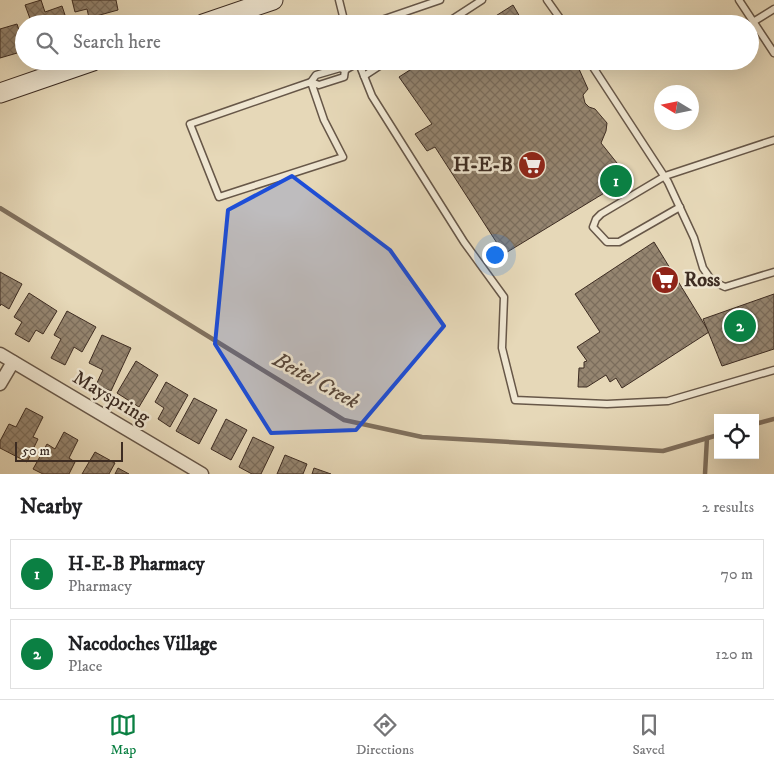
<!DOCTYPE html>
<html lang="en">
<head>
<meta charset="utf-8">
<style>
	:root { --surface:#fff; --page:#f2f2f2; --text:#202124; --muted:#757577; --line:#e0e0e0; --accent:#0b8043 }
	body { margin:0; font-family:"IM FELL DW Pica",serif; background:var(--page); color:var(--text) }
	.controls { position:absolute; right:15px; bottom:15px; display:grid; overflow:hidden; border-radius:0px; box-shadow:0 5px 20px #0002 }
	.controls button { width:45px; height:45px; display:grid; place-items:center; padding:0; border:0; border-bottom:1px solid var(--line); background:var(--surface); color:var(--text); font:25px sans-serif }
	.compass { position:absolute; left:654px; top:85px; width:45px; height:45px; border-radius:50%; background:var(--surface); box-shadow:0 5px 20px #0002; rotate:280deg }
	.scale { position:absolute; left:15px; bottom:12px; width:108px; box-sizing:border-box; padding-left:5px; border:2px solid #3d2c22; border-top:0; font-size:14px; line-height:18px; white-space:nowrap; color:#3d2c22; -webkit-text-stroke:4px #efe6d1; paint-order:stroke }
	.you { position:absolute; left:494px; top:254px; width:18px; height:18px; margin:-12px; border:4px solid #fff; border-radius:50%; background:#1a73e8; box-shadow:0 0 0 8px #1a73e833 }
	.badge { display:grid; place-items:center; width:32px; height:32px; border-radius:50%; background:var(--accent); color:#fff; font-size:16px; font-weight:700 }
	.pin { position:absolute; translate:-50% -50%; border:2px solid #fff; box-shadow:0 1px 5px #0006 }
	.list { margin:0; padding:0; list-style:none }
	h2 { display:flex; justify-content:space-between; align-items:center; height:65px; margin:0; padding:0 20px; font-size:21px }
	h2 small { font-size:16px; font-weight:400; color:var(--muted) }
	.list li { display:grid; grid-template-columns:32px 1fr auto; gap:15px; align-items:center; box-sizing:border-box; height:70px; margin:0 10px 10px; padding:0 10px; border:1px solid var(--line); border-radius:0px }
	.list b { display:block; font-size:19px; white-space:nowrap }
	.list p { margin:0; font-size:16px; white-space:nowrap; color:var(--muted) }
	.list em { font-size:16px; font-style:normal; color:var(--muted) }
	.icon { flex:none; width:28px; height:28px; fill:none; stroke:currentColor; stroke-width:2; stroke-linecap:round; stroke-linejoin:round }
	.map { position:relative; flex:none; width:774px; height:474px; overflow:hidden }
	.search { position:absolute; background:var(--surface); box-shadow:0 5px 20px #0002; left:15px; right:15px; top:15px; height:55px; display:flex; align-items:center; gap:12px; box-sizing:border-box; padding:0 18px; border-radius:28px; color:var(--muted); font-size:19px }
	.sheet { height:225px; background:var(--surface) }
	nav { display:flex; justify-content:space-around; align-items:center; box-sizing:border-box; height:70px; border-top:1px solid var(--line); background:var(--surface); font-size:14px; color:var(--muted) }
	nav a { display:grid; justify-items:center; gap:2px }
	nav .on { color:var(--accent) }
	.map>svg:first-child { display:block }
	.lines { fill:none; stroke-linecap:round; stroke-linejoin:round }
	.stream { stroke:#80705d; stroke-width:4.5 }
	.building { fill:url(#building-cross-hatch); stroke:#3d2c22 }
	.service-casing { stroke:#675748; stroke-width:9 }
	.minor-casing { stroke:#675748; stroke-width:15 }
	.secondary-casing { stroke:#3d2c22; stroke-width:21 }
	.service { stroke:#efe6d1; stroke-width:6 }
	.minor { stroke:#efe6d1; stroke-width:12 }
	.secondary { stroke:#efe6d1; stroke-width:19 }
	.marked { fill:#1d4ed8; fill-opacity:0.2; stroke:#1d4ed8; stroke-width:4; stroke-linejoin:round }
	.labels { text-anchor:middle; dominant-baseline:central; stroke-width:5; stroke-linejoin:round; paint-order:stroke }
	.poi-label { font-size:20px; font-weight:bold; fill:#3d2c22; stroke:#efe6d1; text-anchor:end }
	.street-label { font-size:20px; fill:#3d2c22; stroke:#efe6d1 }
	.water-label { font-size:21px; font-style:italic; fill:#59483b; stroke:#efe6d1 }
</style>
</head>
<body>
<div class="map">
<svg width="774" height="474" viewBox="0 0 774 474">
	<defs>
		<pattern id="building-cross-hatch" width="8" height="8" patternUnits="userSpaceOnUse" patternTransform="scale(1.25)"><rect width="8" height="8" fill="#958570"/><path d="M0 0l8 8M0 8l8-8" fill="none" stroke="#7b6d5c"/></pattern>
	</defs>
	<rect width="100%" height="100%" fill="#e6d8b8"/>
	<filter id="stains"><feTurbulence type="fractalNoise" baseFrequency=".004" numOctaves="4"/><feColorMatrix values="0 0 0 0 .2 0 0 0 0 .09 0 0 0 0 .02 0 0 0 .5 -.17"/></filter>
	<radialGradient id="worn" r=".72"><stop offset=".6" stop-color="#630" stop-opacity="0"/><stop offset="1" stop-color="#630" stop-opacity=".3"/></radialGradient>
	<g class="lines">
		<!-- stream -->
		<g class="stream">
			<polyline points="0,208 344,420 422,437 663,451 718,435"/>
			<polyline points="755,424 774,419"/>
			<polyline points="705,474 707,438"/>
		</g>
	</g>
	<!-- building -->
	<g class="building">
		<polygon points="41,0 45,12 62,6 68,24 32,24 25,5"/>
		<polygon points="72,0 116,0 118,10 89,18 87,9 75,12"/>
		<polygon points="513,5 520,17 531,24 483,24"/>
		<polygon points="17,24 24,45 24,51 0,58 0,29"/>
		<polygon points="424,61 565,61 567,66 579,69 588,89 583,95 585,103 589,107 595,109 607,123 606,131 601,143 629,178 504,254 435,147 427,151 415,134 432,124 399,77"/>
		<polygon points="654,242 709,332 622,388 616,378 610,382 606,375 587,387 578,387 579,368 584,368 584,362 587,361 577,347 600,332 575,294"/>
		<polygon points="0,272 22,284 9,309 1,304 0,306"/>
		<polygon points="29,293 57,311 43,334 36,330 29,342 15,334 22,322 14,317"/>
		<polygon points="774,294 774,349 722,366 703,319"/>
		<polygon points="67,311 96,327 82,352 74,347 65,365 51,358 61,339 54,335"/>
		<polygon points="102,335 131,348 111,391 96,385 103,370 89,363"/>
		<polygon points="136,361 158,375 139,407 117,393"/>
		<polygon points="166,382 188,395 170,427 158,419 164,408 155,402"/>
		<polygon points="194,398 217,410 199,444 176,431"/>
		<polygon points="26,408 43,417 33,437 38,439 27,462 0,448 0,441 9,424 16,427"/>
		<polygon points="226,419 247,430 231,460 211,449"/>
		<polygon points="64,432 78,440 69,458 75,462 69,474 43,474 33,469 47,444 55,449"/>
		<polygon points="253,437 274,447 261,474 252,474 239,467"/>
		<polygon points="95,452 115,463 109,474 82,474"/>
		<polygon points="285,455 307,464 303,474 277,474"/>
		<polygon points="118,468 129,474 115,474"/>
		<polygon points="314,468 331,474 312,474"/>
	</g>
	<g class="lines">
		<!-- service casing -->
		<g class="service-casing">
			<g id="service">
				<polyline points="339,0 345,24"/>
				<polyline points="547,0 564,24"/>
				<polyline points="739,0 774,53"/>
				<polyline points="753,22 774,9"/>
				<polyline points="370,24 440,0"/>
				<polyline points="445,24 482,0"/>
				<polyline points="358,61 372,96 464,242 504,297 502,348 515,400 607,404 668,401 774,370"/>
				<polyline points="589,61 668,182 694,238 703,268 712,281 725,287 774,272"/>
				<polyline points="345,70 359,62"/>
				<polyline points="364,76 387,61"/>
				<polyline points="311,82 324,120 343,157 219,197 190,124 311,82 319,85 344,77 345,70"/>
				<polyline points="311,82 316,75 340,68 345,70"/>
				<polyline points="680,207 619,242 607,242 593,227 596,219 601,214 665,176 774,140"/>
			</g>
		</g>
		<!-- minor casing -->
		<g class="minor-casing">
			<g id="minor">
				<polyline points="0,354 202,474"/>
				<polyline points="0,384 13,362"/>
			</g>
		</g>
		<!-- secondary casing -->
		<g class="secondary-casing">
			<g id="secondary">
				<polyline points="203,24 273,0"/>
				<polyline points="0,93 93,61"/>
			</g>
		</g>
		<!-- service -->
		<use href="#service" class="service"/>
		<!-- minor -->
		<use href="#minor" class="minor"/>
		<!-- secondary -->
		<use href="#secondary" class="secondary"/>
	</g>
	<!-- marked area -->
	<path class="marked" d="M 292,176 L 390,250 L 444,326 L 356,430 L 271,433 L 215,344 L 228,210 Z"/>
	<!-- icons -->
	<defs>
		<g id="supermarket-disc" transform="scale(1.4375)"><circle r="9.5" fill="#8f2418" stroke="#efe6d1"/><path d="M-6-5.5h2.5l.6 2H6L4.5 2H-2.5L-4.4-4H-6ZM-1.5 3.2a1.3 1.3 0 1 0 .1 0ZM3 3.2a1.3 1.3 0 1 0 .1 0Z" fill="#fff"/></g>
	</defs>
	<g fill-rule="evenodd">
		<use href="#supermarket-disc" x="532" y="165"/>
		<use href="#supermarket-disc" x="665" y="280"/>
	</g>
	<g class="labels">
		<!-- poi labels -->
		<g class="poi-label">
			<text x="513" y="165">H-E-B</text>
			<text x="684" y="280" text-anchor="start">Ross</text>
		</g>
		<!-- street labels -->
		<g class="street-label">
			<text transform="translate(111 398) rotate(31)">Mayspring</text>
		</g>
		<!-- water labels -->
		<g class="water-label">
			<text transform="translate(316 381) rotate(29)">Beitel Creek</text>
		</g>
	</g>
	<rect width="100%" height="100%" filter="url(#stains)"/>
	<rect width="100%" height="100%" fill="url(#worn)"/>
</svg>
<div class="controls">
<button><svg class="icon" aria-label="locate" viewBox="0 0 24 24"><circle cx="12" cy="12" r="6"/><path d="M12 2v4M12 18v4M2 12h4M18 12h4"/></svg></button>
</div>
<svg class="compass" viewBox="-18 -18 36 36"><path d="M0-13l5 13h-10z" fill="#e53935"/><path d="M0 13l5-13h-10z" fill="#757577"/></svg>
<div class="scale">50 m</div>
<div class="you"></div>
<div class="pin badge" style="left:616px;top:181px">1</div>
<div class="pin badge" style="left:740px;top:326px">2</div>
<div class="search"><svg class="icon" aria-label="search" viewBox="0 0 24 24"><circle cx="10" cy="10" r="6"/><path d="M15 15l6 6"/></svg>Search here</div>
</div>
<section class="sheet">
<h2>Nearby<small>2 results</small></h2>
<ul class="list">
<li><span class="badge">1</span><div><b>H-E-B Pharmacy</b><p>Pharmacy</p></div><em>70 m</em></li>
<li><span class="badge">2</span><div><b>Nacodoches Village</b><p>Place</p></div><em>120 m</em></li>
</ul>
</section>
<nav>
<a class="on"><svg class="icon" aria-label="map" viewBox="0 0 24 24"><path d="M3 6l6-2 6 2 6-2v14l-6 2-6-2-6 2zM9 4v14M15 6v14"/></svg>Map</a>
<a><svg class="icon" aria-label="directions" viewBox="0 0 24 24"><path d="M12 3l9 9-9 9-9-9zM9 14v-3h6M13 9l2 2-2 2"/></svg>Directions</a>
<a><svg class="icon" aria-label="saved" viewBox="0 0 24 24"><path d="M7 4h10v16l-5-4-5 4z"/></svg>Saved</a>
</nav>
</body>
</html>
